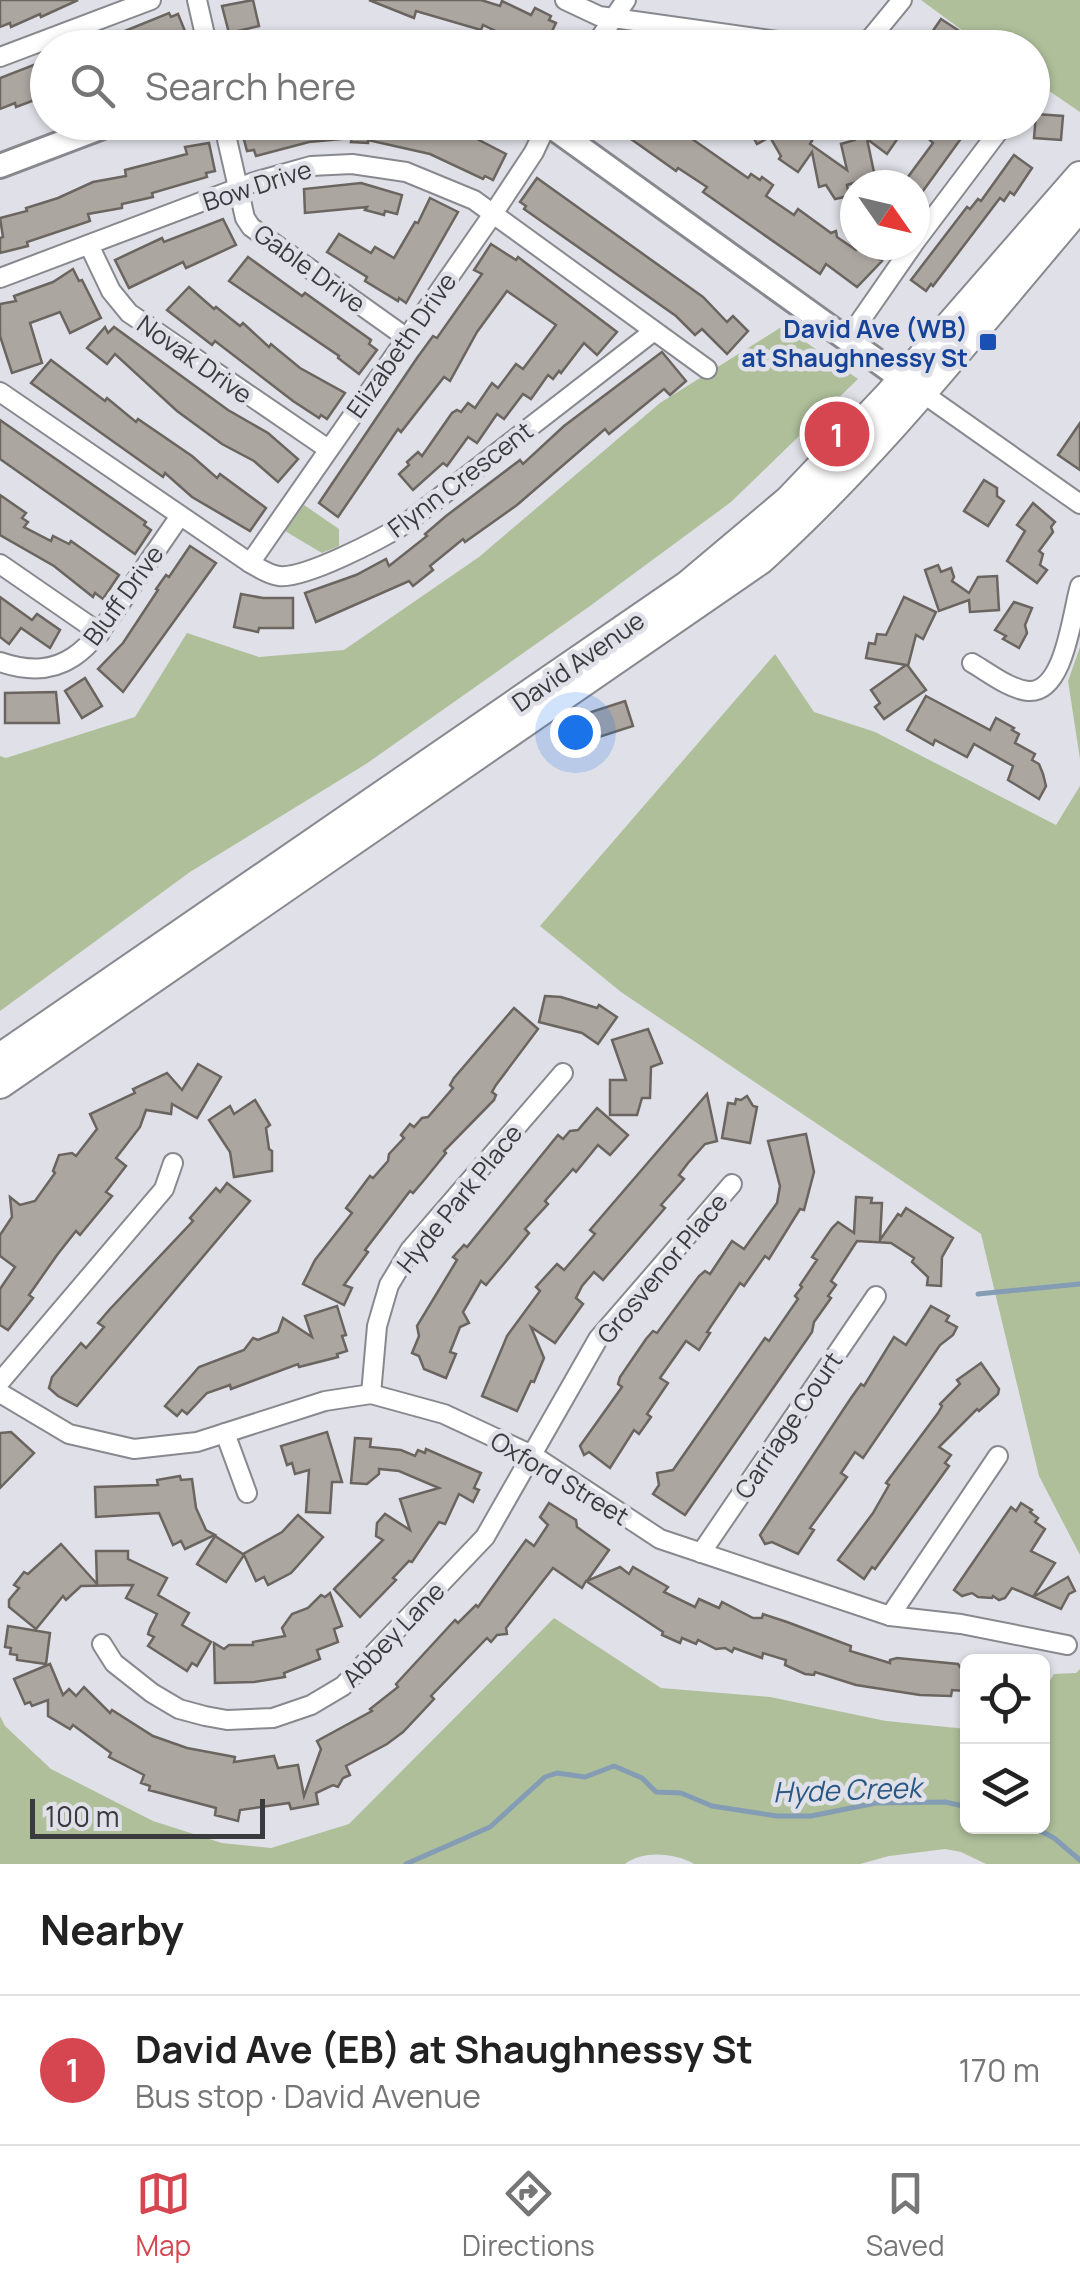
<!DOCTYPE html>
<html lang="en">
<head>
<meta charset="utf-8">
<style>
	:root { --surface:#fff; --page:#f2f2f2; --text:#222; --muted:#767676; --line:#e0e0e0; --accent:#d64650 }
	body { margin:0; font-family:Manrope,sans-serif; background:var(--page); color:var(--text) }
	.controls { position:absolute; right:30px; bottom:30px; display:grid; overflow:hidden; border-radius:15px; box-shadow:0 2px 8px #0004 }
	.controls button { width:90px; height:90px; display:grid; place-items:center; padding:0; border:0; border-bottom:2px solid var(--line); background:var(--surface); color:var(--text); font:50px sans-serif }
	.compass { position:absolute; left:840px; top:170px; width:90px; height:90px; border-radius:50%; background:var(--surface); box-shadow:0 2px 8px #0004; rotate:124deg }
	.scale { position:absolute; left:30px; bottom:25px; width:235px; box-sizing:border-box; padding-left:10px; border:5px solid #3a3b3e; border-top:0; font-size:28px; line-height:35px; white-space:nowrap; color:#3a3b3e; -webkit-text-stroke:8px #e0e0e8; paint-order:stroke }
	.you { position:absolute; left:575px; top:732px; width:35px; height:35px; margin:-25px; border:8px solid #fff; border-radius:50%; background:#1a73e8; box-shadow:0 0 0 15px #1a73e833 }
	.badge { display:grid; place-items:center; width:65px; height:65px; border-radius:50%; background:var(--accent); color:#fff; font-size:32px; font-weight:700 }
	.pin { position:absolute; translate:-50% -50%; border:5px solid #fff; box-shadow:0 2px 10px #0006 }
	.list { margin:0; padding:0; list-style:none }
	h2 { display:flex; justify-content:space-between; align-items:center; height:130px; margin:0; padding:0 40px; font-size:42px }
	h2 small { font-size:32px; font-weight:400; color:var(--muted) }
	.list li { display:grid; grid-template-columns:65px 1fr auto; gap:30px; align-items:center; box-sizing:border-box; height:150px; padding:0 40px; border-top:2px solid var(--line) }
	.list b { display:block; font-size:38px; white-space:nowrap }
	.list p { margin:0; font-size:32px; white-space:nowrap; color:var(--muted) }
	.list em { font-size:32px; font-style:normal; color:var(--muted) }
	.icon { flex:none; width:55px; height:55px; fill:none; stroke:currentColor; stroke-width:2; stroke-linecap:round; stroke-linejoin:round }
	.map { position:relative; flex:none; width:1080px; height:1864px; overflow:hidden }
	.search { position:absolute; background:var(--surface); box-shadow:0 2px 8px #0004; left:30px; right:30px; top:30px; height:110px; display:flex; align-items:center; gap:25px; box-sizing:border-box; padding:0 35px; border-radius:55px; color:var(--muted); font-size:38px }
	.sheet { height:280px; background:var(--surface) }
	nav { display:flex; justify-content:space-around; align-items:center; box-sizing:border-box; height:140px; border-top:2px solid var(--line); background:var(--surface); font-size:28px; color:var(--muted) }
	nav a { display:grid; justify-items:center; gap:5px }
	nav .on { color:var(--accent) }
	.map>svg:first-child { display:block }
	.green { fill:#aebf9a }
	.lines { fill:none; stroke-linecap:round; stroke-linejoin:round }
	.stream { stroke:#849cb4; stroke-width:5 }
	.building { fill:#aca6a1; stroke:#6b6560; stroke-width:2.5 }
	.minor-casing { stroke:#88888f; stroke-width:22 }
	.tertiary-casing { stroke:#88888f; stroke-width:28 }
	.secondary-casing { stroke:#88888f; stroke-width:32 }
	.minor { stroke:#fff; stroke-width:18 }
	.tertiary { stroke:#fff; stroke-width:22 }
	.secondary { stroke:#fff; stroke-width:28 }
	.transit-dot { fill:#1a4fb4; stroke:#e0e0e8; stroke-width:4 }
	.labels { text-anchor:middle; dominant-baseline:central; stroke-width:9; stroke-linejoin:round; paint-order:stroke }
	.street-label { font-size:25px; fill:#3a3b3e; stroke:#e0e0e8 }
	.transit-label { font-size:25px; font-weight:bold; fill:#164399; stroke:#e0e0e8; text-anchor:end }
	.water-label { font-size:28px; font-style:italic; fill:#285884; stroke:#e0e0e8 }
</style>
</head>
<body>
<div class="map">
<svg width="1080" height="1864" viewBox="0 0 1080 1864">
	<rect width="100%" height="100%" fill="#e0e0e8"/>
	<!-- green -->
	<g class="green">
		<polygon points="921,0 1080,0 1080,112 1033,80 1032,48 985,47"/>
		<polygon points="783,326 858,379 731,502 590,606 366,764 190,872 0,1011 0,756 6,758 135,717 187,633 259,657 344,650 479,557 660,403"/>
		<polygon points="304,505 339,529 339,546 322,553 285,531"/>
		<polygon points="1080,647 1080,759 1068,681"/>
		<polygon points="775,654 814,712 875,732 1056,825 1080,786 1080,1555 1039,1476 981,1234 621,992 540,926"/>
		<path d="M 554,1618 L 661,1688 L 770,1697 L 886,1721 L 967,1729 L 968,1826 L 1042,1826 L 1043,1691 L 1054,1674 L 1076,1673 L 1080,1669 L 1080,1864 L 986,1864 L 961,1852 L 945,1849 L 889,1856 L 860,1864 L 694,1864 C 675,1853 643,1850 625,1864 L 0,1864 L 0,1716 L 5,1726 L 51,1769 L 153,1821 L 222,1843 L 271,1848 L 349,1824 Z"/>
	</g>
	<g class="lines">
		<!-- stream -->
		<g class="stream">
			<polyline points="978,1294 1080,1284"/>
			<polyline points="1031,1826 1054,1838 1080,1860"/>
			<polyline points="406,1864 490,1827 545,1777 557,1773 585,1777 614,1766 642,1778 656,1792 681,1793 712,1806 777,1816 811,1816 876,1803 945,1802 968,1807"/>
		</g>
	</g>
	<!-- building -->
	<g class="building">
		<polygon points="0,0 78,0 41,17 40,14 11,27 10,23 0,27"/>
		<polygon points="253,0 259,26 229,33 222,6"/>
		<polygon points="369,0 481,0 500,6 502,1 531,15 535,8 551,16 549,20 556,23 544,48 515,48 518,42 483,25 481,30 416,11 414,18"/>
		<polygon points="169,13 171,17 178,14 189,41 172,48 165,48 163,44 152,48 83,48"/>
		<polygon points="941,19 964,34 954,48 921,48"/>
		<polygon points="44,61 48,95 16,107 15,103 0,109 0,78"/>
		<polygon points="1036,114 1063,116 1061,140 1034,138"/>
		<polygon points="261,122 444,122 506,154 493,180 485,176 483,179 430,154 368,140 368,143 351,142 352,138 309,142 256,156 254,150 247,151 241,128"/>
		<polygon points="607,122 665,122 675,127 748,178 751,174 760,180 762,177 773,185 766,196 794,215 798,209 831,233 836,231 837,237 856,250 859,247 866,250 882,261 857,287 826,264 820,274 703,192 707,187 678,168 676,171"/>
		<polygon points="745,122 793,122 813,139 810,144 847,170 841,144 855,140 868,122 909,122 887,154 867,139 875,177 847,185 849,196 835,199 826,185 819,187 812,152 798,172 779,159 781,156 770,137 757,144"/>
		<polygon points="941,122 973,122 915,202 915,185 902,185 933,143 929,139"/>
		<polygon points="209,143 215,171 206,173 207,177 152,193 153,197 122,204 122,208 88,214 90,221 27,242 28,246 0,253 0,238 3,237 0,218 27,211 26,208 58,198 93,182 126,176 125,170 187,154 185,147"/>
		<polygon points="1014,155 1032,168 1014,195 1010,192 1004,201 1000,198 933,286 931,284 926,291 911,280 967,207 970,209 978,199 981,201"/>
		<polygon points="537,178 703,297 727,322 733,316 748,331 727,354 702,329 695,335 676,316 524,209 526,206 520,202"/>
		<polygon points="361,183 402,195 397,214 385,211 384,215 365,210 367,207 305,213 304,189"/>
		<polygon points="430,198 458,212 406,303 399,298 398,301 365,281 367,277 327,252 339,234 371,253 375,247 394,258 415,222 418,223"/>
		<polygon points="223,219 236,245 186,268 183,262 129,288 115,260 162,238 164,242"/>
		<polygon points="491,244 516,260 518,257 617,332 597,355 584,343 561,373 559,371 553,379 548,375 531,399 523,394 504,419 497,414 477,443 468,437 447,466 443,463 413,490 399,474 409,465 407,462 418,452 422,456 452,413 457,410 461,412 468,403 475,408 492,383 498,388 516,364 523,369 556,325 507,291 477,332 450,381 444,377 401,432 398,429 338,517 319,503 417,358 433,336 437,338 482,274 474,270"/>
		<polygon points="248,257 302,296 305,293 371,340 369,344 377,350 359,374 338,358 339,356 229,281"/>
		<polygon points="73,269 79,281 82,280 101,318 70,333 60,312 30,323 42,363 12,373 0,336 0,304 16,301 14,296 53,282"/>
		<polygon points="189,287 214,309 216,307 240,326 243,323 269,347 271,344 300,368 345,393 327,419 321,415 319,418 293,401 215,341 212,345 167,310"/>
		<polygon points="105,327 108,333 114,327 228,410 268,433 298,459 278,482 254,461 222,444 177,411 115,354 107,364 87,348"/>
		<polygon points="662,352 686,381 670,395 664,389 609,434 605,429 517,505 465,542 463,539 430,566 433,570 413,586 409,581 316,622 305,593 356,575 386,559 389,566 427,536 425,534 446,516 520,460 523,464 564,426"/>
		<polygon points="51,360 105,401 107,398 136,422 138,419 192,456 217,478 220,474 266,508 250,531 192,497 165,473 163,477 31,383"/>
		<polygon points="0,420 146,522 144,525 151,530 135,554 0,459"/>
		<polygon points="1080,423 1080,470 1058,455"/>
		<polygon points="984,480 997,488 997,496 1004,501 988,526 964,511"/>
		<polygon points="0,495 26,513 22,518 28,522 24,527 51,541 53,536 69,544 71,541 119,575 103,599 95,593 93,597 54,566 0,535"/>
		<polygon points="1033,503 1055,522 1051,527 1053,532 1039,551 1043,554 1040,565 1047,570 1037,583 1007,561 1025,531 1017,525"/>
		<polygon points="190,546 216,563 123,692 98,669 123,643 158,590 156,589 166,575 169,577"/>
		<polygon points="938,565 941,572 951,568 954,577 952,581 969,593 978,577 997,576 999,610 970,612 969,600 939,611 925,570"/>
		<polygon points="241,594 263,598 293,598 293,628 259,628 258,632 234,627"/>
		<polygon points="0,597 32,620 37,614 60,630 50,648 21,628 9,644 0,637"/>
		<polygon points="904,597 936,612 923,639 916,635 908,666 926,690 884,719 875,707 880,703 871,690 906,665 866,658 869,643 875,644 877,634 886,635"/>
		<polygon points="1014,602 1032,608 1025,625 1027,633 1019,648 1003,639 1006,636 995,630"/>
		<polygon points="85,678 102,706 82,718 65,691"/>
		<polygon points="56,692 59,723 5,723 5,693"/>
		<polygon points="926,696 990,730 996,718 1014,728 1012,730 1019,734 1015,743 1035,754 1032,760 1039,764 1043,774 1046,786 1039,799 1008,780 1013,766 974,744 967,757 935,740 933,745 907,730"/>
		<polygon points="625,701 633,726 596,738 588,713"/>
		<polygon points="545,996 561,997 597,1008 599,1005 617,1017 598,1044 582,1033 539,1022"/>
		<polygon points="514,1008 538,1029 496,1085 492,1092 496,1095 494,1100 444,1151 446,1153 425,1179 413,1193 410,1191 365,1250 368,1252 344,1285 352,1288 344,1305 303,1284 315,1260 352,1213 346,1208 370,1176 373,1178 388,1161 389,1154 404,1138 401,1135 410,1124 414,1127 422,1118 428,1117 453,1088 450,1085 454,1078"/>
		<polygon points="648,1029 662,1063 651,1067 650,1098 642,1098 637,1115 610,1115 610,1080 626,1080 612,1040"/>
		<polygon points="198,1064 221,1077 197,1118 172,1104 171,1114 146,1110 140,1127 116,1158 126,1166 106,1192 112,1196 80,1235 76,1231 57,1255 29,1295 33,1298 8,1330 0,1325 0,1289 15,1267 0,1256 0,1235 12,1217 10,1197 20,1205 35,1201 55,1173 53,1171 59,1155 72,1153 76,1156 97,1129 90,1114 135,1093 133,1089 167,1073 182,1090"/>
		<polygon points="707,1094 717,1141 705,1144 688,1163 679,1175 684,1179 661,1205 665,1208 603,1280 594,1272 582,1286 576,1298 583,1304 555,1343 531,1327 544,1358 534,1382 531,1381 517,1411 482,1396 507,1336 540,1291 536,1287 557,1264 564,1270 595,1234 590,1230"/>
		<polygon points="747,1096 753,1106 757,1107 750,1143 722,1138 728,1103 735,1104 736,1099 741,1100"/>
		<polygon points="255,1100 270,1125 266,1128 269,1149 272,1151 272,1171 234,1177 230,1152 209,1120 230,1106 234,1114"/>
		<polygon points="597,1108 628,1135 610,1155 598,1145 576,1172 573,1169 545,1201 548,1204 525,1229 529,1233 507,1260 486,1285 481,1281 463,1312 469,1323 460,1327 450,1352 456,1354 446,1378 424,1369 419,1356 412,1353 419,1336 417,1326 457,1260 453,1257 464,1245 467,1247 558,1135 563,1139 570,1131 578,1130"/>
		<polygon points="806,1134 814,1172 804,1210 800,1209 769,1259 765,1256 744,1286 740,1283 707,1332 710,1333 699,1350 686,1341 660,1378 668,1383 647,1414 651,1417 639,1434 634,1430 610,1468 589,1452 584,1455 580,1446 622,1387 618,1384 620,1377 646,1339 653,1331 657,1333 699,1276 705,1271 710,1274 732,1241 744,1249 777,1203 780,1186 768,1141"/>
		<polygon points="227,1183 250,1201 77,1406 58,1396 49,1388 52,1377 81,1343 86,1348 104,1327 98,1323 110,1309 193,1221 190,1218 216,1188 220,1192"/>
		<polygon points="856,1197 872,1198 871,1203 882,1203 880,1240 898,1214 901,1216 906,1208 953,1238 942,1257 941,1286 927,1285 928,1277 912,1262 914,1258 891,1243 857,1241 831,1281 836,1285 828,1296 831,1298 814,1322 812,1332 685,1515 653,1494 659,1485 657,1473 673,1470 765,1338 769,1341 798,1299 795,1296 802,1287 800,1285 817,1260 812,1257 832,1228 838,1222 854,1233"/>
		<polygon points="337,1306 346,1335 342,1336 347,1351 337,1354 338,1357 299,1367 298,1364 231,1389 230,1385 207,1393 187,1414 182,1410 177,1416 165,1406 199,1367 244,1350 253,1338 258,1340 278,1332 283,1318 312,1337 305,1316"/>
		<polygon points="931,1306 949,1316 946,1321 957,1327 953,1335 940,1345 863,1458 855,1452 841,1473 847,1477 810,1528 814,1530 798,1554 772,1542 765,1544 760,1535 851,1398 861,1384 864,1386 894,1337 906,1345"/>
		<polygon points="981,1363 999,1389 998,1394 979,1411 977,1409 939,1447 951,1455 945,1463 949,1466 875,1569 872,1567 864,1579 838,1560 873,1513 889,1485 886,1483 938,1413 942,1406 940,1404 960,1384 957,1380"/>
		<polygon points="11,1432 34,1453 0,1488 0,1433"/>
		<polygon points="327,1432 342,1482 332,1482 330,1513 306,1512 309,1470 295,1474 292,1463 287,1465 281,1446"/>
		<polygon points="355,1438 371,1439 370,1447 401,1450 415,1456 418,1450 425,1453 426,1449 481,1473 474,1488 479,1490 473,1502 459,1494 445,1524 439,1522 412,1562 409,1561 393,1578 396,1580 360,1617 334,1589 383,1540 376,1536 377,1523 385,1514 410,1530 400,1499 439,1488 399,1471 379,1469 379,1474 367,1484 351,1483"/>
		<polygon points="180,1476 181,1480 192,1479 196,1508 206,1530 215,1535 185,1549 181,1541 173,1545 159,1513 96,1517 95,1487 158,1485 157,1480"/>
		<polygon points="549,1503 576,1520 577,1527 609,1550 587,1581 620,1567 629,1574 633,1567 668,1587 664,1592 695,1607 699,1599 719,1608 722,1602 753,1618 762,1618 763,1614 787,1622 851,1646 850,1651 890,1663 890,1660 897,1658 958,1664 965,1674 965,1691 952,1690 951,1696 920,1695 856,1685 815,1672 814,1675 805,1674 785,1665 786,1660 763,1653 762,1658 734,1648 732,1652 725,1648 716,1649 698,1640 696,1644 682,1638 680,1643 662,1635 663,1632 586,1581 582,1588 553,1568 506,1628 507,1634 497,1635 491,1642 487,1638 431,1696 434,1699 403,1732 387,1744 346,1766 350,1775 343,1778 338,1787 333,1785 316,1793 318,1804 291,1809 289,1803 240,1810 238,1821 215,1815 216,1808 149,1790 150,1786 141,1783 144,1775 109,1757 111,1753 73,1725 70,1729 48,1716 48,1700 32,1706 30,1702 25,1704 14,1679 50,1664 63,1695 69,1689 76,1696 84,1687 110,1713 112,1710 153,1736 187,1748 235,1757 234,1762 274,1756 278,1768 298,1765 304,1796 321,1749 317,1741 372,1711 370,1709 398,1687 396,1684 455,1620 458,1623 476,1605 478,1607 526,1540 534,1546 548,1525 540,1517"/>
		<polygon points="1021,1503 1032,1510 1030,1512 1038,1518 1035,1522 1045,1529 1031,1551 1055,1563 1033,1597 1068,1577 1075,1591 1069,1594 1061,1609 1012,1588 1005,1598 999,1600 993,1596 992,1598 978,1597 972,1593 962,1596 954,1590 1011,1507 1016,1511"/>
		<polygon points="298,1515 323,1537 291,1573 268,1585 264,1577 256,1581 244,1555 226,1582 197,1564 215,1536 243,1554 282,1532"/>
		<polygon points="61,1544 97,1584 96,1551 128,1551 128,1559 167,1578 158,1595 189,1613 182,1625 211,1642 197,1666 192,1663 187,1671 148,1646 154,1637 148,1634 150,1628 157,1614 126,1598 133,1585 81,1586 66,1600 63,1596 36,1629 9,1607 9,1600 19,1588 14,1585 24,1572 28,1574"/>
		<polygon points="330,1593 342,1626 334,1629 338,1642 317,1650 320,1659 284,1673 285,1677 254,1682 215,1683 214,1643 224,1649 229,1645 253,1645 253,1642 285,1636 282,1628 292,1614 308,1608 321,1595 325,1597"/>
		<polygon points="8,1626 50,1633 46,1664 17,1660 17,1655 10,1654 11,1648 5,1647"/>
	</g>
	<g class="lines">
		<!-- minor casing -->
		<g class="minor-casing">
			<g id="minor">
				<polyline points="197,0 208,48"/>
				<polyline points="565,0 599,16 828,48"/>
				<polyline points="593,48 626,0"/>
				<polyline points="844,48 870,39 902,0"/>
				<polyline points="0,57 151,0"/>
				<polyline points="223,122 245,218 251,227 407,338"/>
				<polyline points="915,242 1001,128"/>
				<polyline points="89,245 111,291 129,313 328,449"/>
				<polyline points="0,278 254,182 311,166 352,164 406,172 474,200 707,369"/>
				<polyline points="847,340 913,245"/>
				<path d="M 0,392 L 250,563 C 259,568 269,575 279,576 C 305,579 381,539 405,524 L 654,331"/>
				<polyline points="921,392 1080,504"/>
				<polyline points="250,563 493,214 534,152 548,122"/>
				<polyline points="0,564 100,633"/>
				<path d="M 0,662 C 67,685 92,644 126,595 C 144,568 162,542 180,516"/>
				<path d="M 972,663 C 988,672 1009,689 1028,691 C 1065,694 1072,612 1080,586"/>
				<polyline points="0,1382 164,1189 173,1163"/>
				<polyline points="0,1393 69,1434 134,1449 197,1442 325,1401 371,1394 444,1414 534,1456 660,1539 890,1616 961,1624 1067,1645"/>
				<polyline points="371,1394 377,1326 389,1285 410,1250 563,1073"/>
				<polyline points="225,1433 247,1493"/>
				<polyline points="701,1553 876,1296"/>
				<polyline points="890,1616 998,1456"/>
				<polyline points="102,1644 114,1663 152,1693 179,1709 205,1716 227,1720 273,1718 311,1705 343,1686 485,1537 598,1339 732,1184"/>
			</g>
		</g>
		<!-- tertiary casing -->
		<g class="tertiary-casing">
			<g id="tertiary">
				<polyline points="545,122 916,389"/>
				<polyline points="0,166 116,122"/>
			</g>
		</g>
		<!-- secondary casing -->
		<g class="secondary-casing">
			<g id="secondary">
				<polyline points="0,1058 688,585 789,500 889,395 1080,176"/>
				<path d="M 0,1084 L 760,560 C 878,454 977,327 1080,206"/>
			</g>
		</g>
		<!-- minor -->
		<use href="#minor" class="minor"/>
		<!-- tertiary -->
		<use href="#tertiary" class="tertiary"/>
		<!-- secondary -->
		<use href="#secondary" class="secondary"/>
	</g>
	<!-- markers -->
	<rect class="transit-dot" x="978" y="332" width="20" height="20" rx="5"/>
	<g class="labels">
		<!-- street labels -->
		<g class="street-label">
			<text transform="translate(257 185) rotate(-18)">Bow Drive</text>
			<text transform="translate(310 268) rotate(36)">Gable Drive</text>
			<text transform="translate(401 345) rotate(-55)">Elizabeth Drive</text>
			<text transform="translate(195 359) rotate(35)">Novak Drive</text>
			<text transform="translate(460 479) rotate(-37)">Flynn Crescent</text>
			<text transform="translate(123 595) rotate(-54)">Bluff Drive</text>
			<text transform="translate(578 661) rotate(-35)">David Avenue</text>
			<text transform="translate(459 1198) rotate(-51)">Hyde Park Place</text>
			<text transform="translate(662 1268) rotate(-50)">Grosvenor Place</text>
			<text transform="translate(788 1425) rotate(-56)">Carriage Court</text>
			<text transform="translate(560 1478) rotate(31)">Oxford Street</text>
			<text transform="translate(393 1634) rotate(-46)">Abbey Lane</text>
		</g>
		<!-- transit labels -->
		<g class="transit-label">
			<text x="968" y="328">David Ave (WB)<tspan x="968" dy="29">at Shaughnessy St</tspan></text>
		</g>
		<!-- water labels -->
		<g class="water-label">
			<text transform="translate(847 1789) rotate(-2)">Hyde Creek</text>
		</g>
	</g>
</svg>
<div class="controls">
<button><svg class="icon" aria-label="locate" viewBox="0 0 24 24"><circle cx="12" cy="12" r="6"/><path d="M12 2v4M12 18v4M2 12h4M18 12h4"/></svg></button>
<button><svg class="icon" aria-label="layers" viewBox="0 0 24 24"><path d="M12 4l9 5-9 5-9-5zM3 14l9 5 9-5"/></svg></button>
</div>
<svg class="compass" viewBox="-18 -18 36 36"><path d="M0-13l5 13h-10z" fill="#e53935"/><path d="M0 13l5-13h-10z" fill="#767676"/></svg>
<div class="scale">100 m</div>
<div class="you"></div>
<div class="pin badge" style="left:837px;top:434px">1</div>
<div class="search"><svg class="icon" aria-label="search" viewBox="0 0 24 24"><circle cx="10" cy="10" r="6"/><path d="M15 15l6 6"/></svg>Search here</div>
</div>
<section class="sheet">
<h2>Nearby<small></small></h2>
<ul class="list">
<li><span class="badge">1</span><div><b>David Ave (EB) at Shaughnessy St</b><p>Bus stop · David Avenue</p></div><em>170 m</em></li>
</ul>
</section>
<nav>
<a class="on"><svg class="icon" aria-label="map" viewBox="0 0 24 24"><path d="M3 6l6-2 6 2 6-2v14l-6 2-6-2-6 2zM9 4v14M15 6v14"/></svg>Map</a>
<a><svg class="icon" aria-label="directions" viewBox="0 0 24 24"><path d="M12 3l9 9-9 9-9-9zM9 14v-3h6M13 9l2 2-2 2"/></svg>Directions</a>
<a><svg class="icon" aria-label="saved" viewBox="0 0 24 24"><path d="M7 4h10v16l-5-4-5 4z"/></svg>Saved</a>
</nav>
</body>
</html>
